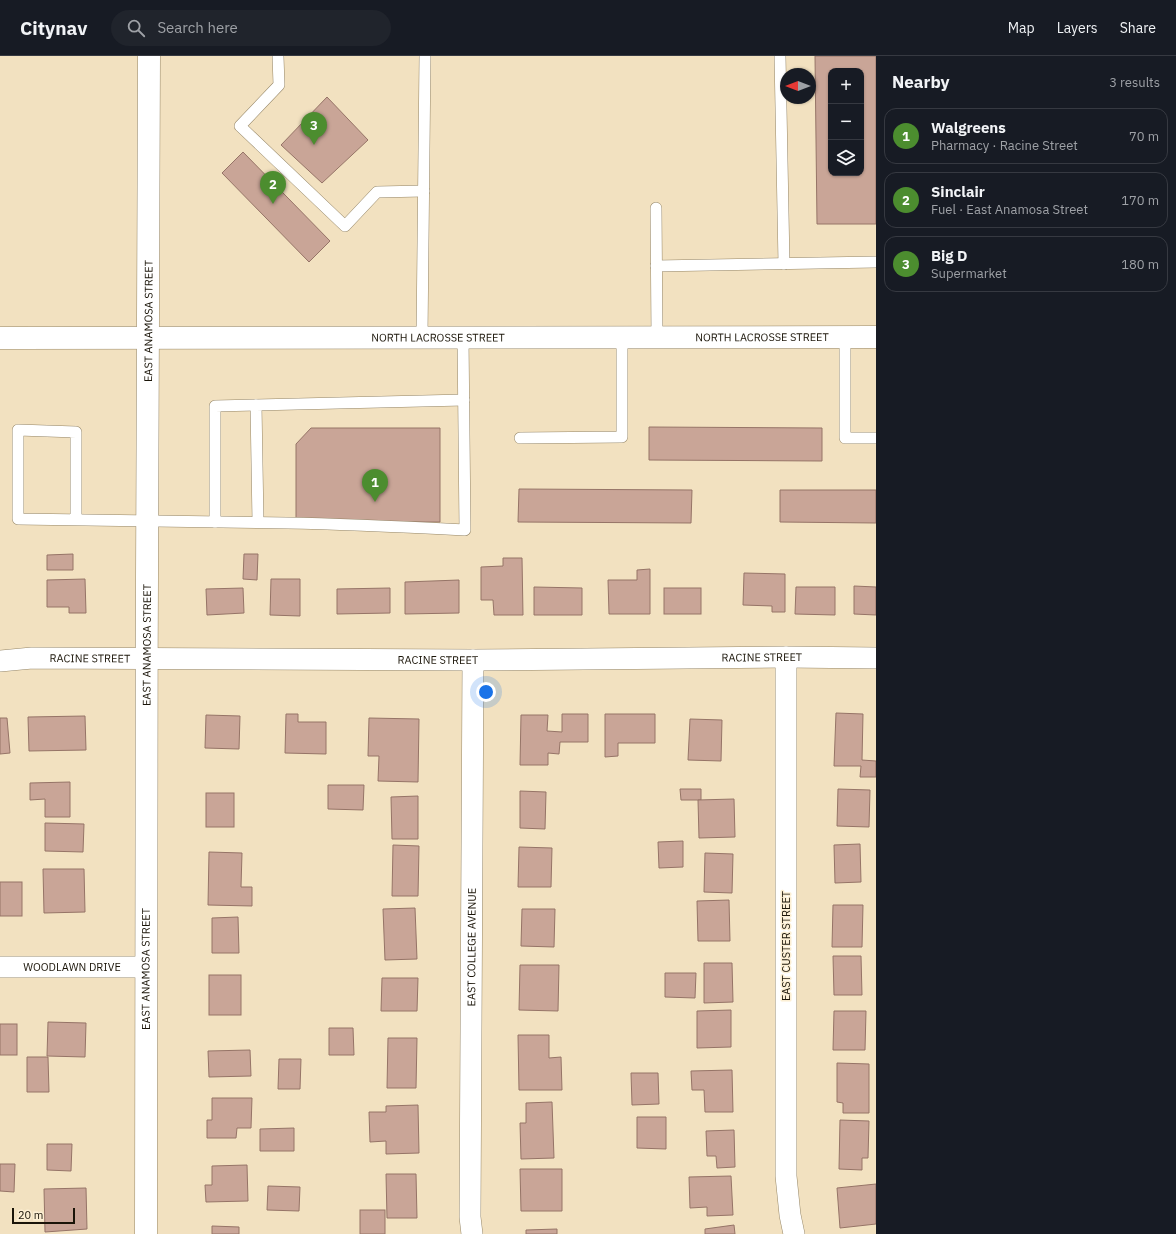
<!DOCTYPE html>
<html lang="en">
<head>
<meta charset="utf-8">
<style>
	:root { --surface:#171b24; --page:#20242c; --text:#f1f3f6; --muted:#9ea1a6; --line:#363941; --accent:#4c8d2f }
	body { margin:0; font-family:"IBM Plex Sans",sans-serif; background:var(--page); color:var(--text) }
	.controls { position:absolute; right:12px; top:12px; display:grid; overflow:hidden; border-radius:8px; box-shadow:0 1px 3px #0004 }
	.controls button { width:36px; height:36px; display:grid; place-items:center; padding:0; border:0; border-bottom:1px solid var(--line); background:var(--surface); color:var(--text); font:20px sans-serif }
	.compass { position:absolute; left:780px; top:12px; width:36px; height:36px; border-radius:50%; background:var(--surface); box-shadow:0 1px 3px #0004; rotate:270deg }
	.scale { position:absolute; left:12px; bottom:10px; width:63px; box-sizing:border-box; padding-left:4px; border:2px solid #1a1408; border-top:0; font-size:11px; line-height:14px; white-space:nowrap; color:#1a1408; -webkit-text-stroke:3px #fcefd4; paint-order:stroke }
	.you { position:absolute; left:486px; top:636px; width:14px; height:14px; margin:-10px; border:3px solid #fff; border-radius:50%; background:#1a73e8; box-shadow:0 0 0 6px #1a73e833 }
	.badge { display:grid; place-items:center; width:26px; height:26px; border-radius:50%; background:var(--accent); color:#fff; font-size:13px; font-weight:700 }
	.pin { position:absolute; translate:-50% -33px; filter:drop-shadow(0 1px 2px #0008) }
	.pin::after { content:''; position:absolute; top:21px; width:14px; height:12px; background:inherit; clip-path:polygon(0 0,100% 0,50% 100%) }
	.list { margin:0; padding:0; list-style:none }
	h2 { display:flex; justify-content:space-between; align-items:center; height:52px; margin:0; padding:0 16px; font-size:17px }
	h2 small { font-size:13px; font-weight:400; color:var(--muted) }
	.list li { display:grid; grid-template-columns:26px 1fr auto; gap:12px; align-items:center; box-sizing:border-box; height:56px; margin:0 8px 8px; padding:0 8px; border:1px solid var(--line); border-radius:12px }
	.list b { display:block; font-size:15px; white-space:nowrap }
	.list p { margin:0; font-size:13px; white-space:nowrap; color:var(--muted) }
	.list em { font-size:13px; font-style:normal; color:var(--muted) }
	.icon { flex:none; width:22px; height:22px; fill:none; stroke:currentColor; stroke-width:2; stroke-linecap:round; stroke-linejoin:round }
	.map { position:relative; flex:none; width:876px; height:1178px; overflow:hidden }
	header { display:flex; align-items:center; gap:24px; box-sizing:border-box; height:56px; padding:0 20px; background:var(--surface); border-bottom:1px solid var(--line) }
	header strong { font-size:19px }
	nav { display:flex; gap:22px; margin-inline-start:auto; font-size:14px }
	.search { width:280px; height:36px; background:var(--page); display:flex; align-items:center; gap:10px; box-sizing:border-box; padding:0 14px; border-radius:22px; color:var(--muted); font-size:15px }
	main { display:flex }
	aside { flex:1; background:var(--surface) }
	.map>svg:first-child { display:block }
	.building { fill:#c9a597; stroke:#967467; fill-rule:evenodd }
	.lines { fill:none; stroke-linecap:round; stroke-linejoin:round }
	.service-casing { stroke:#958667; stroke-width:12 }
	.minor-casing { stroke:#958667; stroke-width:22 }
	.secondary-casing { stroke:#958667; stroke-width:23 }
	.service { stroke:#fff; stroke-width:11 }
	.minor { stroke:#fff; stroke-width:21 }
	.secondary { stroke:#fff; stroke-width:22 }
	.labels { text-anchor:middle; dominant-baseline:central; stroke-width:3; stroke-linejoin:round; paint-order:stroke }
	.street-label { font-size:11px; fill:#1a1408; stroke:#fcefd4 }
</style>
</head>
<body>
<header>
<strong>Citynav</strong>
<div class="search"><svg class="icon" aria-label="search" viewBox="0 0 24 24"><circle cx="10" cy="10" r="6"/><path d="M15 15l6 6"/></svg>Search here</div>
<nav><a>Map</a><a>Layers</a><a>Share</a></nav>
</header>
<main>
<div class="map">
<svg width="876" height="1178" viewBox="0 0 876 1178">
	<rect width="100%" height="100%" fill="#f2e1c0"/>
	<!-- building -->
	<g class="building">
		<path d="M 815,0 L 876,0 L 876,168 L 817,168 ZM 831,15 L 861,15 L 861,117 L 831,117 Z"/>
		<polygon points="327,41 368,84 322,127 281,89"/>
		<polygon points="243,96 330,185 309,206 222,117"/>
		<polygon points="649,371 822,372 822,405 649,404"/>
		<polygon points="311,372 440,372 440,466 296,466 296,388"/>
		<polygon points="519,433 692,434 691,467 518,466"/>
		<polygon points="780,434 876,434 876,467 780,466"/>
		<polygon points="73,498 73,514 47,514 47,499"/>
		<polygon points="244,498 258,498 257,524 243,523"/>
		<polygon points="503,502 522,502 523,559 494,559 493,544 481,544 481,511 503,510"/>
		<polygon points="650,513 650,558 609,558 608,524 637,524 637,514"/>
		<polygon points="744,517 785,518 785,556 772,556 772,550 743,549"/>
		<polygon points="85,523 86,557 69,557 69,551 47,551 47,524"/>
		<polygon points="271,523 300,523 300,560 270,559"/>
		<polygon points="459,524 459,557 405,558 405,526"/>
		<polygon points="854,530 876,531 876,559 854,558"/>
		<polygon points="534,531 582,532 582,559 534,559"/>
		<polygon points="796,531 835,531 835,559 795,558"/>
		<polygon points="243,532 244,557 207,559 206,533"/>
		<polygon points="390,532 390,557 337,558 337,533"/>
		<rect x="664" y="532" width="37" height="26"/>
		<polygon points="836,657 863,658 862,704 876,705 876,721 860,721 861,710 834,710"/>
		<polygon points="286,658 298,658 298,666 326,666 326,698 285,697"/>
		<polygon points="562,658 588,658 588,686 560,686 559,698 548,697 548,709 520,709 521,659 548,659 547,675 562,676"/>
		<polygon points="605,658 655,658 655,687 618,687 618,700 605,701"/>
		<polygon points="206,659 240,660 239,693 205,692"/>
		<polygon points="85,660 86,694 29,695 28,661"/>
		<polygon points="0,662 7,662 10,697 0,698"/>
		<polygon points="369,662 419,663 418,726 378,725 379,700 368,700"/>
		<polygon points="690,663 722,664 721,705 688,704"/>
		<polygon points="70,726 70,761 45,761 45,743 30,744 30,727"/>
		<polygon points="328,729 364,729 363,754 328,753"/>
		<polygon points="680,733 701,733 701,744 681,744"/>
		<polygon points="838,733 870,734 869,771 837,770"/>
		<polygon points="520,735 546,736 545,773 520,772"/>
		<rect x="206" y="737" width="28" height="34"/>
		<polygon points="418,740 418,783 392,783 391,741"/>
		<polygon points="734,743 735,781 699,782 698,744"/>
		<polygon points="45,767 84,768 83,796 45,795"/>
		<polygon points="683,785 683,811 659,812 658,786"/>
		<polygon points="860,788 861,826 835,827 834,789"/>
		<polygon points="393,789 419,790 418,840 392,840"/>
		<polygon points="519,791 552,792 551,831 518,831"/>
		<polygon points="209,796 242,797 241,831 252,831 252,850 208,849"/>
		<polygon points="705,797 733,798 732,837 704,836"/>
		<polygon points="43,813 84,813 85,856 44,857"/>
		<rect x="0" y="826" width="22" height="34"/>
		<polygon points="729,844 730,885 698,885 697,845"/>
		<polygon points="833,849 863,849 862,891 832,891"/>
		<polygon points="415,852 417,903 385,904 383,853"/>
		<polygon points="522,853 555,853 554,891 521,890"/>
		<polygon points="238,861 239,897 212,897 212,862"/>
		<polygon points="833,900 861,900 862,939 834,939"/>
		<polygon points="704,907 732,907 733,946 704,947"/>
		<polygon points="520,909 559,909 558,955 519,954"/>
		<polygon points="665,917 696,917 695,942 665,941"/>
		<rect x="209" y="919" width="32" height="40"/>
		<polygon points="382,922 418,922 417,955 381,955"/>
		<polygon points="731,954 731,991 697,992 697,955"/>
		<polygon points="834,955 866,955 865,994 833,994"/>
		<polygon points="48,966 86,967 85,1001 47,1000"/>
		<rect x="0" y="968" width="17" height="31"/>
		<polygon points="329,972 353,972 354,999 329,999"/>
		<polygon points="518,979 549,979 549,1002 561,1001 562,1034 519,1034"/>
		<polygon points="388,982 417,982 416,1032 387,1032"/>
		<polygon points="250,994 251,1020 209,1021 208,995"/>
		<polygon points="27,1001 48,1001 49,1036 27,1036"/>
		<polygon points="279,1003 301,1003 300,1033 278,1033"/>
		<polygon points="837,1007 869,1008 869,1057 843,1057 843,1047 837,1046"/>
		<polygon points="732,1014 733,1056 705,1056 704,1034 692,1034 691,1015"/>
		<polygon points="631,1017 658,1017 659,1048 632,1049"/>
		<polygon points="212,1042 252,1042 251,1072 237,1072 236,1082 207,1082 207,1064 212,1064"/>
		<polygon points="552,1046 554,1102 521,1103 520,1067 526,1067 526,1047"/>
		<polygon points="418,1049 419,1097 386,1098 386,1085 370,1086 369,1056 386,1056 386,1050"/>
		<polygon points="637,1061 666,1061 666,1093 637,1092"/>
		<polygon points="840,1064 869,1065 868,1102 862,1102 862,1114 839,1113"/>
		<polygon points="294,1072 294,1095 260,1095 260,1073"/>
		<polygon points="734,1074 735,1111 717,1112 716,1100 707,1100 706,1075"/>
		<polygon points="47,1088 72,1088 71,1115 47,1114"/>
		<polygon points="0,1108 15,1108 14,1136 0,1135"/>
		<polygon points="247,1109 248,1145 206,1146 205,1129 212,1129 212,1110"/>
		<polygon points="520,1113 562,1113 562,1155 521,1155"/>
		<polygon points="386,1118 416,1118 417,1162 387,1162"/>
		<polygon points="731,1120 733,1159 707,1160 707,1151 690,1152 689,1121"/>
		<polygon points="876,1128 876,1168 840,1172 837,1132"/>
		<polygon points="268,1130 300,1131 299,1155 267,1154"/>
		<polygon points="86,1132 87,1173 45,1176 44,1133"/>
		<rect x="360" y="1154" width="25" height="24"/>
		<polygon points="734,1169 735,1178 705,1178 705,1173"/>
		<polygon points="212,1170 239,1171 239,1178 212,1178"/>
		<polygon points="557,1173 557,1178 526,1178 526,1174"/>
	</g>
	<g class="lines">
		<!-- service casing -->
		<g class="service-casing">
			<g id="service">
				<polyline points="278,0 279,29 240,70 345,170 377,136 424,135"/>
				<polyline points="780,0 784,208"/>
				<polyline points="656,152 657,281"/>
				<polyline points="656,210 876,206"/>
				<polyline points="422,281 425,0"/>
				<polyline points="845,281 845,382 876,382"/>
				<polyline points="520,382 622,381 622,281"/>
				<path d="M 76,464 L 76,376 L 18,374 L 18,463 C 107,465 197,465 287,467 C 347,468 406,471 465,474 L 463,281"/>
				<polyline points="215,466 215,350 256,349"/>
				<polyline points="258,466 256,349 464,344"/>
			</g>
		</g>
		<!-- minor casing -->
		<g class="minor-casing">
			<g id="minor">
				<polyline points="786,601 786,1120 790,1159 794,1178"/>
				<path id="s1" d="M 0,605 L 32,602 L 473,604 L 786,601 L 876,602"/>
				<path id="s2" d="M 0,911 L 145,911"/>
				<path id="s3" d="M 472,1178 L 470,1161 L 473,604"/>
			</g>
		</g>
		<!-- secondary casing -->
		<g class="secondary-casing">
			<g id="secondary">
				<path id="s4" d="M 0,282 L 876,281"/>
				<path id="s5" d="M 146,1178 C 144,785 149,393 149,0"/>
			</g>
		</g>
		<!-- service -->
		<use href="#service" class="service"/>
		<!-- minor -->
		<use href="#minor" class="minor"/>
		<!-- secondary -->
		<use href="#secondary" class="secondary"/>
	</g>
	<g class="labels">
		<!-- street labels -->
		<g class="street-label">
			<text stroke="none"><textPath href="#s5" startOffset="913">EAST ANAMOSA STREET</textPath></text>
			<text stroke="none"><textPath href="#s4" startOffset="438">NORTH LACROSSE STREET</textPath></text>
			<text stroke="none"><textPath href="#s4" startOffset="762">NORTH LACROSSE STREET</textPath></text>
			<text stroke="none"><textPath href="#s5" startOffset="589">EAST ANAMOSA STREET</textPath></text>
			<text stroke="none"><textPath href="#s1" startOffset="762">RACINE STREET</textPath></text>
			<text stroke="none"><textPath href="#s1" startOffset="90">RACINE STREET</textPath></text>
			<text stroke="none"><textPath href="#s1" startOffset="438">RACINE STREET</textPath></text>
			<text transform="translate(786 890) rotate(-90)">EAST CUSTER STREET</text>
			<text stroke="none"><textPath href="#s3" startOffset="287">EAST COLLEGE AVENUE</textPath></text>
			<text stroke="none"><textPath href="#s2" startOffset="72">WOODLAWN DRIVE</textPath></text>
			<text stroke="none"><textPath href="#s5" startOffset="265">EAST ANAMOSA STREET</textPath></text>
		</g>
	</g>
</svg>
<div class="controls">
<button>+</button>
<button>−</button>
<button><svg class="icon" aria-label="layers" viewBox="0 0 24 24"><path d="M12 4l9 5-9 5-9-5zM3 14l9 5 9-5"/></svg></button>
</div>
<svg class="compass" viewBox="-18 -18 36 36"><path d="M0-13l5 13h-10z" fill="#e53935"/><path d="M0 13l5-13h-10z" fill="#9ea1a6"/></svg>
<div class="scale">20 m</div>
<div class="you"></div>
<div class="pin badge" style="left:375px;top:446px">1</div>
<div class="pin badge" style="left:273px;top:148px">2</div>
<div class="pin badge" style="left:314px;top:89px">3</div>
</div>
<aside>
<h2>Nearby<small>3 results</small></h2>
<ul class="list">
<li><span class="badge">1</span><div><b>Walgreens</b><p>Pharmacy · Racine Street</p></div><em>70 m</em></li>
<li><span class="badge">2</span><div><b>Sinclair</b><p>Fuel · East Anamosa Street</p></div><em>170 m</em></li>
<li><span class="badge">3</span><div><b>Big D</b><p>Supermarket</p></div><em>180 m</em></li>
</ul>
</aside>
</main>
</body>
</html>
